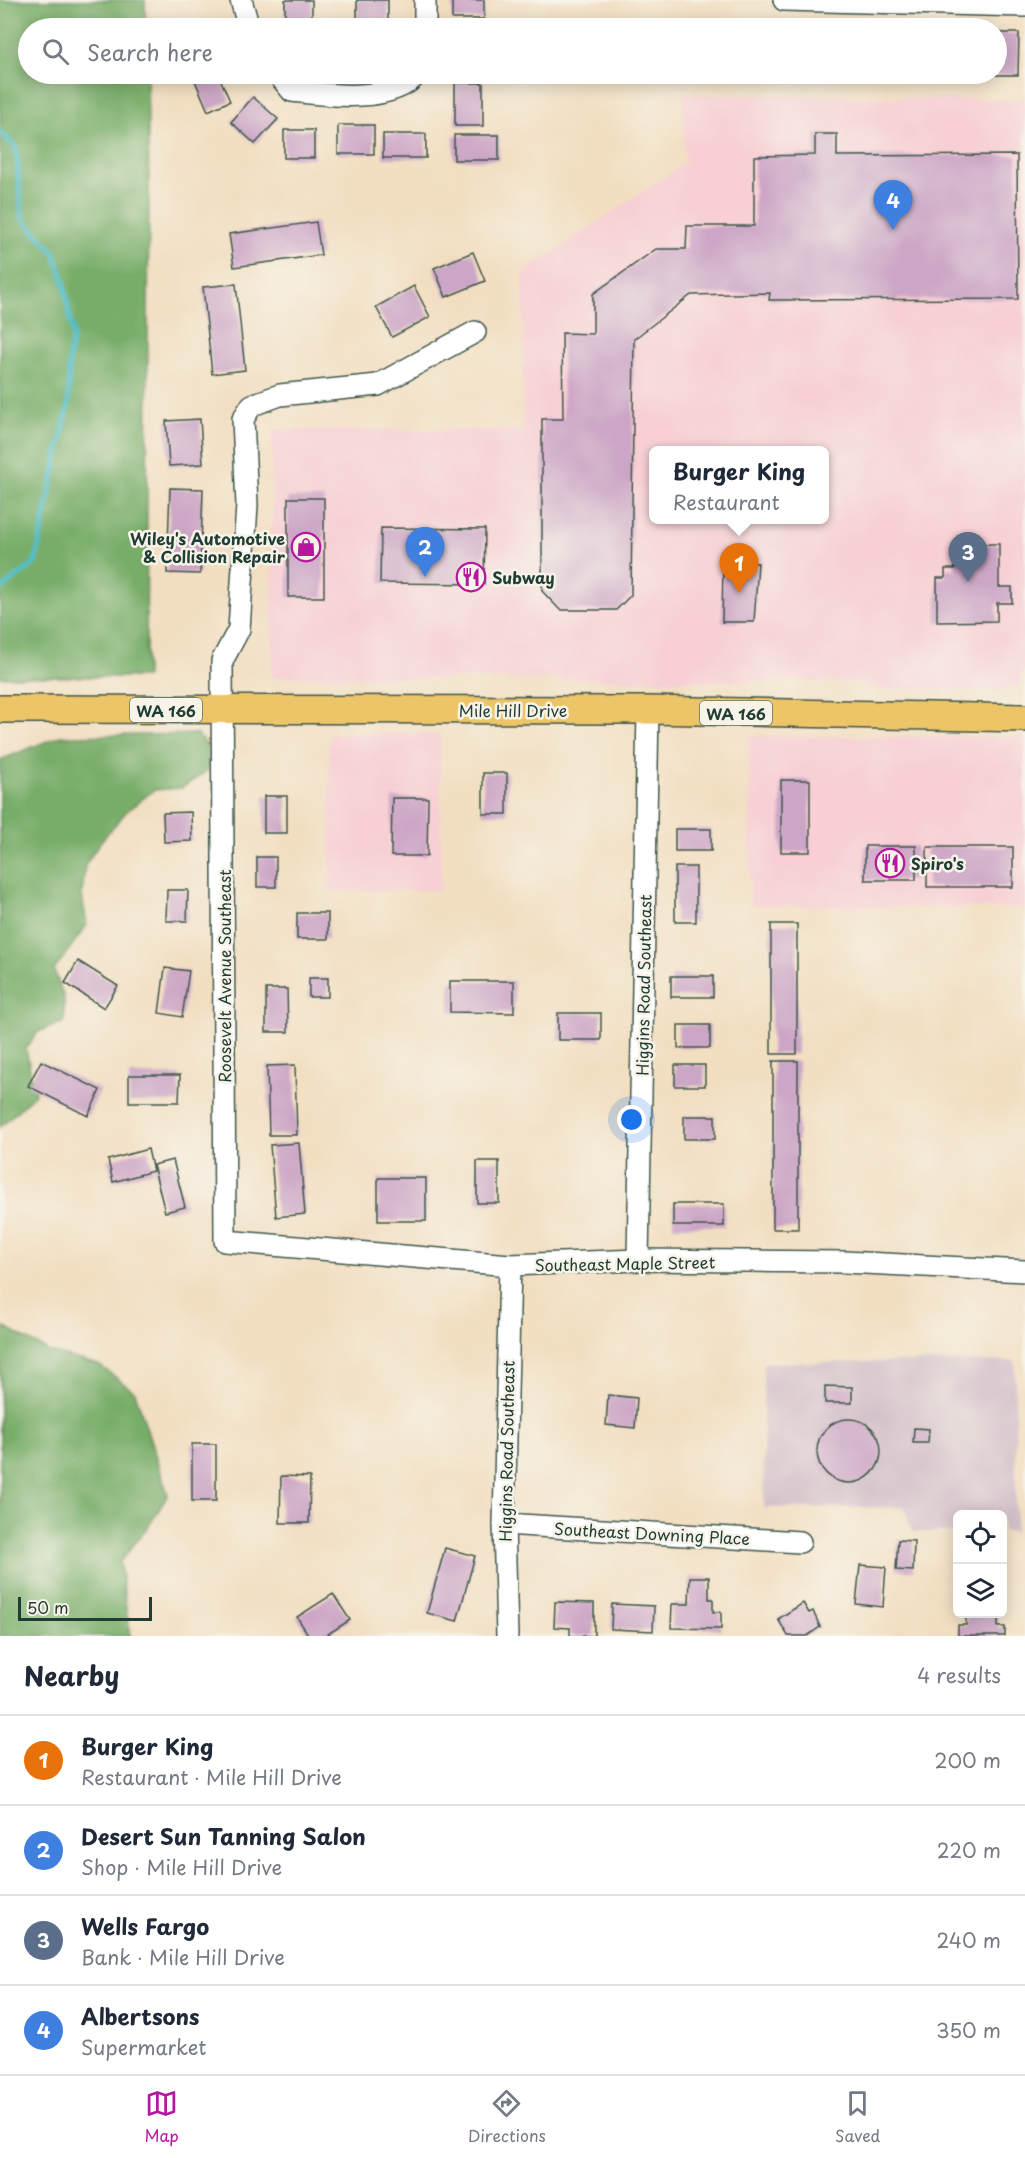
<!DOCTYPE html>
<html lang="en">
<head>
<meta charset="utf-8">
<style>
	:root { --surface:#fff; --page:#f6f6f7; --text:#1f2937; --muted:#747a83; --line:#e0e1e3; --accent:#b5179e }
	body { margin:0; font-family:"Playpen Sans",sans-serif; background:var(--page); color:var(--text) }
	.controls { position:absolute; right:18px; bottom:18px; display:grid; overflow:hidden; border-radius:9px; box-shadow:0 3px 15px #0003 }
	.controls button { width:54px; height:54px; display:grid; place-items:center; padding:0; border:0; border-bottom:2px solid var(--line); background:var(--surface); color:var(--text); font:30px sans-serif }
	.scale { position:absolute; left:18px; bottom:15px; width:134px; box-sizing:border-box; padding-left:6px; border:3px solid #1f3d34; border-top:0; font-size:16px; line-height:21px; white-space:nowrap; color:#1f3d34; -webkit-text-stroke:4px #f7f3e8; paint-order:stroke }
	.you { position:absolute; left:632px; top:1120px; width:21px; height:21px; margin:-15px; border:4px solid #fff; border-radius:50%; background:#1a73e8; box-shadow:0 0 0 9px #1a73e833 }
	.badge { display:grid; place-items:center; width:39px; height:39px; border-radius:50%; background:var(--accent); color:#fff; font-size:20px; font-weight:700 }
	.pin { position:absolute; translate:-50% -50px; filter:drop-shadow(0 2px 3px #0008) }
	.pin::after { content:''; position:absolute; top:32px; width:21px; height:18px; background:inherit; clip-path:polygon(0 0,100% 0,50% 100%) }
	.popup { position:absolute; left:649px; top:446px; width:180px; height:78px; box-sizing:border-box; display:grid; place-content:center; border-radius:9px; background:var(--surface); filter:drop-shadow(0 2px 4px #0005); font-size:20px; white-space:nowrap; color:var(--muted) }
	.popup b { font-size:22px; color:var(--text) }
	.popup::after { content:''; position:absolute; left:50%; top:100%; margin-left:-12px; border:12px solid transparent; border-top-color:var(--surface) }
	.list { margin:0; padding:0; list-style:none }
	h2 { display:flex; justify-content:space-between; align-items:center; height:78px; margin:0; padding:0 24px; font-size:26px }
	h2 small { font-size:20px; font-weight:400; color:var(--muted) }
	.list li { display:grid; grid-template-columns:39px 1fr auto; gap:18px; align-items:center; box-sizing:border-box; height:90px; padding:0 24px; border-top:2px solid var(--line) }
	.list b { display:block; font-size:22px; white-space:nowrap }
	.list p { margin:0; font-size:20px; white-space:nowrap; color:var(--muted) }
	.list em { font-size:20px; font-style:normal; color:var(--muted) }
	.icon { flex:none; width:33px; height:33px; fill:none; stroke:currentColor; stroke-width:2; stroke-linecap:round; stroke-linejoin:round }
	.map { position:relative; flex:none; width:1025px; height:1636px; overflow:hidden }
	.search { position:absolute; background:var(--surface); box-shadow:0 3px 15px #0003; left:18px; right:18px; top:18px; height:66px; display:flex; align-items:center; gap:15px; box-sizing:border-box; padding:0 21px; border-radius:33px; color:var(--muted); font-size:22px }
	.sheet { height:438px; background:var(--surface) }
	nav { display:flex; justify-content:space-around; align-items:center; box-sizing:border-box; height:84px; border-top:2px solid var(--line); background:var(--surface); font-size:16px; color:var(--muted) }
	nav a { display:grid; justify-items:center; gap:3px }
	nav .on { color:var(--accent) }
	.map>svg:first-child { display:block }
	.built { fill:#f7cfd4; fill-rule:evenodd }
	.industrial { fill:#d2bdc8 }
	.forest { fill:#78ad69; stroke:#4c754e; stroke-width:1.5 }
	.lines { fill:none; stroke-linecap:round; stroke-linejoin:round }
	.stream { stroke:#50bec9; stroke-width:5 }
	.building { fill:#cca6c6 }
	.minor-casing { stroke:#3f5549; stroke-width:24 }
	.major-casing { stroke:#3f5549; stroke-width:30 }
	.minor { stroke:#fff; stroke-width:21 }
	.major { stroke:#edc569; stroke-width:27 }
	.labels { text-anchor:middle; dominant-baseline:central; stroke-width:5; stroke-linejoin:round; paint-order:stroke }
	.shield { fill:#f7f3e8; stroke:#60746a; stroke-width:1.5 }
	.shield-label { font-size:15px; font-weight:bold; fill:#1f3d34 }
	.poi-label { font-size:16px; font-weight:bold; fill:#1f3d34; stroke:#f7f3e8; text-anchor:start }
	.street-label { font-size:16px; fill:#1f3d34; stroke:#f7f3e8 }
</style>
</head>
<body>
<div class="map">
<svg width="1025" height="1636" viewBox="0 0 1025 1636">
	<rect width="100%" height="100%" fill="#f7f3e8"/>
	<filter id="ink" filterUnits="userSpaceOnUse"><feTurbulence type="fractalNoise" baseFrequency=".0167" numOctaves="2"/><feDisplacementMap in="SourceGraphic" scale="12" xChannelSelector="R" yChannelSelector="G"/><feConvolveMatrix kernelMatrix="1 2 1 2 8 2 1 2 1" color-interpolation-filters="sRGB"/></filter>
	<filter id="wash" filterUnits="userSpaceOnUse"><feTurbulence type="fractalNoise" baseFrequency=".008" numOctaves="4" result="noise"/><feDisplacementMap in="SourceGraphic" scale="24" xChannelSelector="R" yChannelSelector="G"/><feGaussianBlur stdDeviation="1.35" result="paint"/><feColorMatrix in="noise" values="0 0 0 0 0 0 0 0 0 0 0 0 0 0 0 0 0 1.4 0 .05"/><feComposite in="paint" operator="in"/></filter>
	<g filter="url(#wash)">
		<rect width="100%" height="100%" fill="#f2dfc2"/>
		<!-- built -->
		<g class="built">
			<path d="M 683,94 L 1025,100 L 1025,670 L 1018,686 L 1005,690 L 878,689 L 856,682 L 272,677 L 272,430 L 523,430 L 523,273 L 685,163 ZM 654,450 L 825,450 L 825,520 L 654,520 Z"/>
			<polygon points="440,733 441,890 330,891 329,734"/>
			<polygon points="749,736 1025,737 1025,908 750,906"/>
		</g>
		<!-- industrial -->
		<polygon class="industrial" points="1015,1361 1016,1531 1003,1531 1002,1514 958,1514 957,1532 912,1532 904,1507 764,1508 763,1363"/>
		<!-- forest -->
		<g class="forest">
			<polygon points="0,0 145,0 146,28 28,28 28,74 147,74 149,185 146,677 0,677"/>
			<polygon points="197,734 208,747 208,770 182,788 154,790 127,811 101,841 85,865 82,895 87,925 54,970 64,998 64,1022 38,1032 26,1049 35,1094 0,1127 0,760 60,736"/>
			<polygon points="0,1325 50,1352 99,1365 135,1392 168,1495 148,1527 120,1562 130,1636 0,1636"/>
		</g>
		<g class="lines">
			<!-- stream -->
			<polyline class="stream" points="0,132 16,147 22,218 54,252 63,278 73,335 69,359 68,406 35,563 0,590"/>
		</g>
		<g id="blocks">
			<!-- building -->
			<g class="building">
				<polygon points="285,0 312,0 312,23 285,24"/>
				<rect x="357" y="0" width="31" height="24"/>
				<rect x="452" y="0" width="32" height="19"/>
				<rect x="712" y="25" width="40" height="3"/>
				<polygon points="996,33 1019,33 1018,75 996,75"/>
				<polygon points="200,74 218,74 230,101 208,111 193,76"/>
				<rect x="455" y="83" width="28" height="43"/>
				<polygon points="253,97 278,119 255,144 231,122"/>
				<rect x="338" y="125" width="36" height="29"/>
				<rect x="284" y="130" width="30" height="28"/>
				<rect x="383" y="134" width="43" height="24"/>
				<polygon points="815,134 837,134 837,156 1017,155 1018,299 769,300 770,293 691,295 634,339 631,595 616,610 560,610 542,591 542,419 563,419 562,333 593,334 593,294 656,249 686,249 687,226 754,226 754,156 815,155"/>
				<rect x="454" y="135" width="45" height="25"/>
				<polygon points="316,222 321,255 234,267 229,234"/>
				<polygon points="473,252 485,281 446,297 434,268"/>
				<polygon points="236,284 245,370 212,374 203,287"/>
				<polygon points="414,286 430,317 392,337 376,307"/>
				<polygon points="200,419 203,464 169,466 166,421"/>
				<polygon points="170,488 203,489 200,574 167,573"/>
				<rect x="288" y="498" width="36" height="99"/>
				<polygon points="381,528 485,529 484,584 380,583"/>
				<polygon points="955,544 999,544 999,587 1012,587 1012,603 997,603 997,621 937,622 937,578 945,578 945,569 955,569"/>
				<polygon points="723,563 758,563 754,622 722,622"/>
				<rect x="483" y="773" width="24" height="41"/>
				<rect x="781" y="780" width="29" height="72"/>
				<rect x="264" y="796" width="23" height="37"/>
				<polygon points="392,798 428,798 427,856 391,856"/>
				<polygon points="191,812 192,841 164,842 163,813"/>
				<rect x="675" y="829" width="36" height="22"/>
				<rect x="865" y="846" width="51" height="34"/>
				<rect x="927" y="847" width="86" height="40"/>
				<rect x="257" y="857" width="19" height="30"/>
				<rect x="675" y="867" width="21" height="55"/>
				<polygon points="167,890 188,890 187,921 166,921"/>
				<rect x="297" y="913" width="31" height="26"/>
				<rect x="771" y="924" width="26" height="130"/>
				<polygon points="78,961 118,986 104,1008 65,983"/>
				<polygon points="165,968 189,971 182,1017 159,1013"/>
				<rect x="671" y="976" width="42" height="21"/>
				<rect x="309" y="978" width="19" height="19"/>
				<polygon points="450,981 514,981 514,1013 450,1012"/>
				<polygon points="266,989 287,989 288,1032 266,1032"/>
				<rect x="558" y="1013" width="43" height="27"/>
				<rect x="678" y="1025" width="32" height="23"/>
				<polygon points="41,1061 100,1090 88,1116 28,1086"/>
				<rect x="773" y="1061" width="25" height="168"/>
				<polygon points="295,1065 297,1135 269,1135 267,1066"/>
				<rect x="675" y="1065" width="30" height="21"/>
				<polygon points="129,1075 180,1075 179,1102 129,1102"/>
				<rect x="684" y="1116" width="31" height="23"/>
				<polygon points="299,1143 305,1214 276,1217 270,1145"/>
				<polygon points="148,1149 153,1171 113,1182 108,1160"/>
				<polygon points="173,1160 185,1207 165,1212 153,1165"/>
				<rect x="477" y="1161" width="22" height="42"/>
				<rect x="378" y="1178" width="48" height="43"/>
				<rect x="673" y="1204" width="51" height="22"/>
				<polygon points="825,1386 852,1387 852,1403 825,1403"/>
				<polygon points="608,1395 637,1398 635,1428 606,1425"/>
				<circle cx="849" cy="1451" r="32"/>
				<polygon points="914,1428 929,1429 928,1443 913,1443"/>
				<rect x="192" y="1444" width="24" height="57"/>
				<polygon points="281,1476 310,1477 309,1523 280,1523"/>
				<polygon points="898,1540 914,1541 913,1571 896,1570"/>
				<polygon points="445,1548 475,1556 457,1621 427,1613"/>
				<polygon points="860,1565 886,1567 883,1607 856,1604"/>
				<polygon points="690,1577 709,1577 709,1599 713,1599 713,1612 721,1612 721,1629 671,1628 672,1604 689,1604"/>
				<polygon points="333,1594 350,1620 325,1636 309,1636 297,1617"/>
				<polygon points="555,1602 594,1603 594,1636 570,1636 570,1628 554,1627"/>
				<polygon points="803,1603 809,1613 813,1611 820,1627 807,1636 788,1636 778,1619"/>
				<polygon points="612,1604 654,1606 653,1631 611,1629"/>
				<polygon points="966,1614 998,1614 998,1627 1005,1627 1005,1636 958,1636 958,1625 966,1625"/>
			</g>
		</g>
	</g>
	<g filter="url(#ink)">
		<use href="#blocks" fill-opacity="0" stroke="#3f5549" stroke-width="1.5"/>
		<g class="lines">
			<!-- minor casing -->
			<g class="minor-casing">
				<g id="minor">
					<polyline points="241,0 249,28"/>
					<polyline points="425,0 425,28"/>
					<polyline points="784,0 1025,6"/>
					<path d="M 278,74 L 292,91 C 327,95 392,104 417,74"/>
					<polyline points="475,332 378,385 280,395 252,405 243,419 247,505 239,629 222,661 225,1241 510,1265 638,1260 844,1262 1025,1271"/>
					<polyline points="638,1260 648,710"/>
					<polyline points="504,1524 800,1542"/>
					<polyline points="507,1636 504,1524 510,1265"/>
				</g>
			</g>
			<!-- major casing -->
			<g class="major-casing">
				<polyline id="major" points="0,709 648,710 1025,718"/>
			</g>
			<!-- minor -->
			<use href="#minor" class="minor"/>
			<!-- major -->
			<use href="#major" class="major"/>
		</g>
	</g>
	<!-- icons -->
	<defs>
		<g id="shop-ring" transform="scale(1.5)"><circle r="9.5" fill="#f7f3e8" stroke="#b5179e" stroke-width="1.5"/><path d="M-5-2.5h2.3a2.7 3.5 0 0 1 5.4 0H5L5.5 6h-11ZM-1.5-2.5h3a1.5 2.3 0 0 0-3 0Z" fill="#b5179e"/></g>
		<g id="restaurant-ring" transform="scale(1.5)"><circle r="9.5" fill="#f7f3e8" stroke="#b5179e" stroke-width="1.5"/><path d="M-5-6h1v4h1v-4h1v4h1v-4h1v5L-1.5 .5V6h-2V.5L-5-1ZM5-6V6H3V1.5H1.5Q1.5-4 5-6Z" fill="#b5179e"/></g>
	</defs>
	<g fill-rule="evenodd">
		<use href="#shop-ring" x="306" y="547"/>
		<use href="#restaurant-ring" x="471" y="577"/>
		<use href="#restaurant-ring" x="890" y="863"/>
	</g>
	<g class="labels">
		<!-- shield labels -->
		<g class="shield">
			<rect x="130" y="698" width="72" height="24" rx="4.5"/>
			<rect x="700" y="701" width="72" height="24" rx="4.5"/>
		</g>
		<g class="shield-label">
			<text x="166" y="710">WA 166</text>
			<text x="736" y="713">WA 166</text>
		</g>
		<!-- poi labels -->
		<g class="poi-label">
			<text x="285" y="538" text-anchor="end">Wiley's Automotive<tspan x="285" dy="18">&amp; Collision Repair</tspan></text>
			<text x="492" y="577">Subway</text>
			<text x="911" y="863">Spiro's</text>
		</g>
		<!-- street labels -->
		<g class="street-label">
			<text x="513" y="710">Mile Hill Drive</text>
			<text transform="translate(224 976) rotate(-90)">Roosevelt Avenue Southeast</text>
			<text transform="translate(643 985) rotate(-89)">Higgins Road Southeast</text>
			<text transform="translate(625 1263) rotate(-1)">Southeast Maple Street</text>
			<text transform="translate(506 1451) rotate(-89)">Higgins Road Southeast</text>
			<text transform="translate(652 1533) rotate(3)">Southeast Downing Place</text>
		</g>
	</g>
</svg>
<div class="controls">
<button><svg class="icon" aria-label="locate" viewBox="0 0 24 24"><circle cx="12" cy="12" r="6"/><path d="M12 2v4M12 18v4M2 12h4M18 12h4"/></svg></button>
<button><svg class="icon" aria-label="layers" viewBox="0 0 24 24"><path d="M12 4l9 5-9 5-9-5zM3 14l9 5 9-5"/></svg></button>
</div>
<div class="scale">50 m</div>
<div class="you"></div>
<div class="pin badge" style="left:739px;top:593px;background:#e8710a">1</div>
<div class="popup"><b>Burger King</b>Restaurant</div>
<div class="pin badge" style="left:425px;top:577px;background:#3f7fe0">2</div>
<div class="pin badge" style="left:968px;top:582px;background:#5c6f8a">3</div>
<div class="pin badge" style="left:893px;top:230px;background:#3f7fe0">4</div>
<div class="search"><svg class="icon" aria-label="search" viewBox="0 0 24 24"><circle cx="10" cy="10" r="6"/><path d="M15 15l6 6"/></svg>Search here</div>
</div>
<section class="sheet">
<h2>Nearby<small>4 results</small></h2>
<ul class="list">
<li><span class="badge" style="background:#e8710a">1</span><div><b>Burger King</b><p>Restaurant · Mile Hill Drive</p></div><em>200 m</em></li>
<li><span class="badge" style="background:#3f7fe0">2</span><div><b>Desert Sun Tanning Salon</b><p>Shop · Mile Hill Drive</p></div><em>220 m</em></li>
<li><span class="badge" style="background:#5c6f8a">3</span><div><b>Wells Fargo</b><p>Bank · Mile Hill Drive</p></div><em>240 m</em></li>
<li><span class="badge" style="background:#3f7fe0">4</span><div><b>Albertsons</b><p>Supermarket</p></div><em>350 m</em></li>
</ul>
</section>
<nav>
<a class="on"><svg class="icon" aria-label="map" viewBox="0 0 24 24"><path d="M3 6l6-2 6 2 6-2v14l-6 2-6-2-6 2zM9 4v14M15 6v14"/></svg>Map</a>
<a><svg class="icon" aria-label="directions" viewBox="0 0 24 24"><path d="M12 3l9 9-9 9-9-9zM9 14v-3h6M13 9l2 2-2 2"/></svg>Directions</a>
<a><svg class="icon" aria-label="saved" viewBox="0 0 24 24"><path d="M7 4h10v16l-5-4-5 4z"/></svg>Saved</a>
</nav>
</body>
</html>
